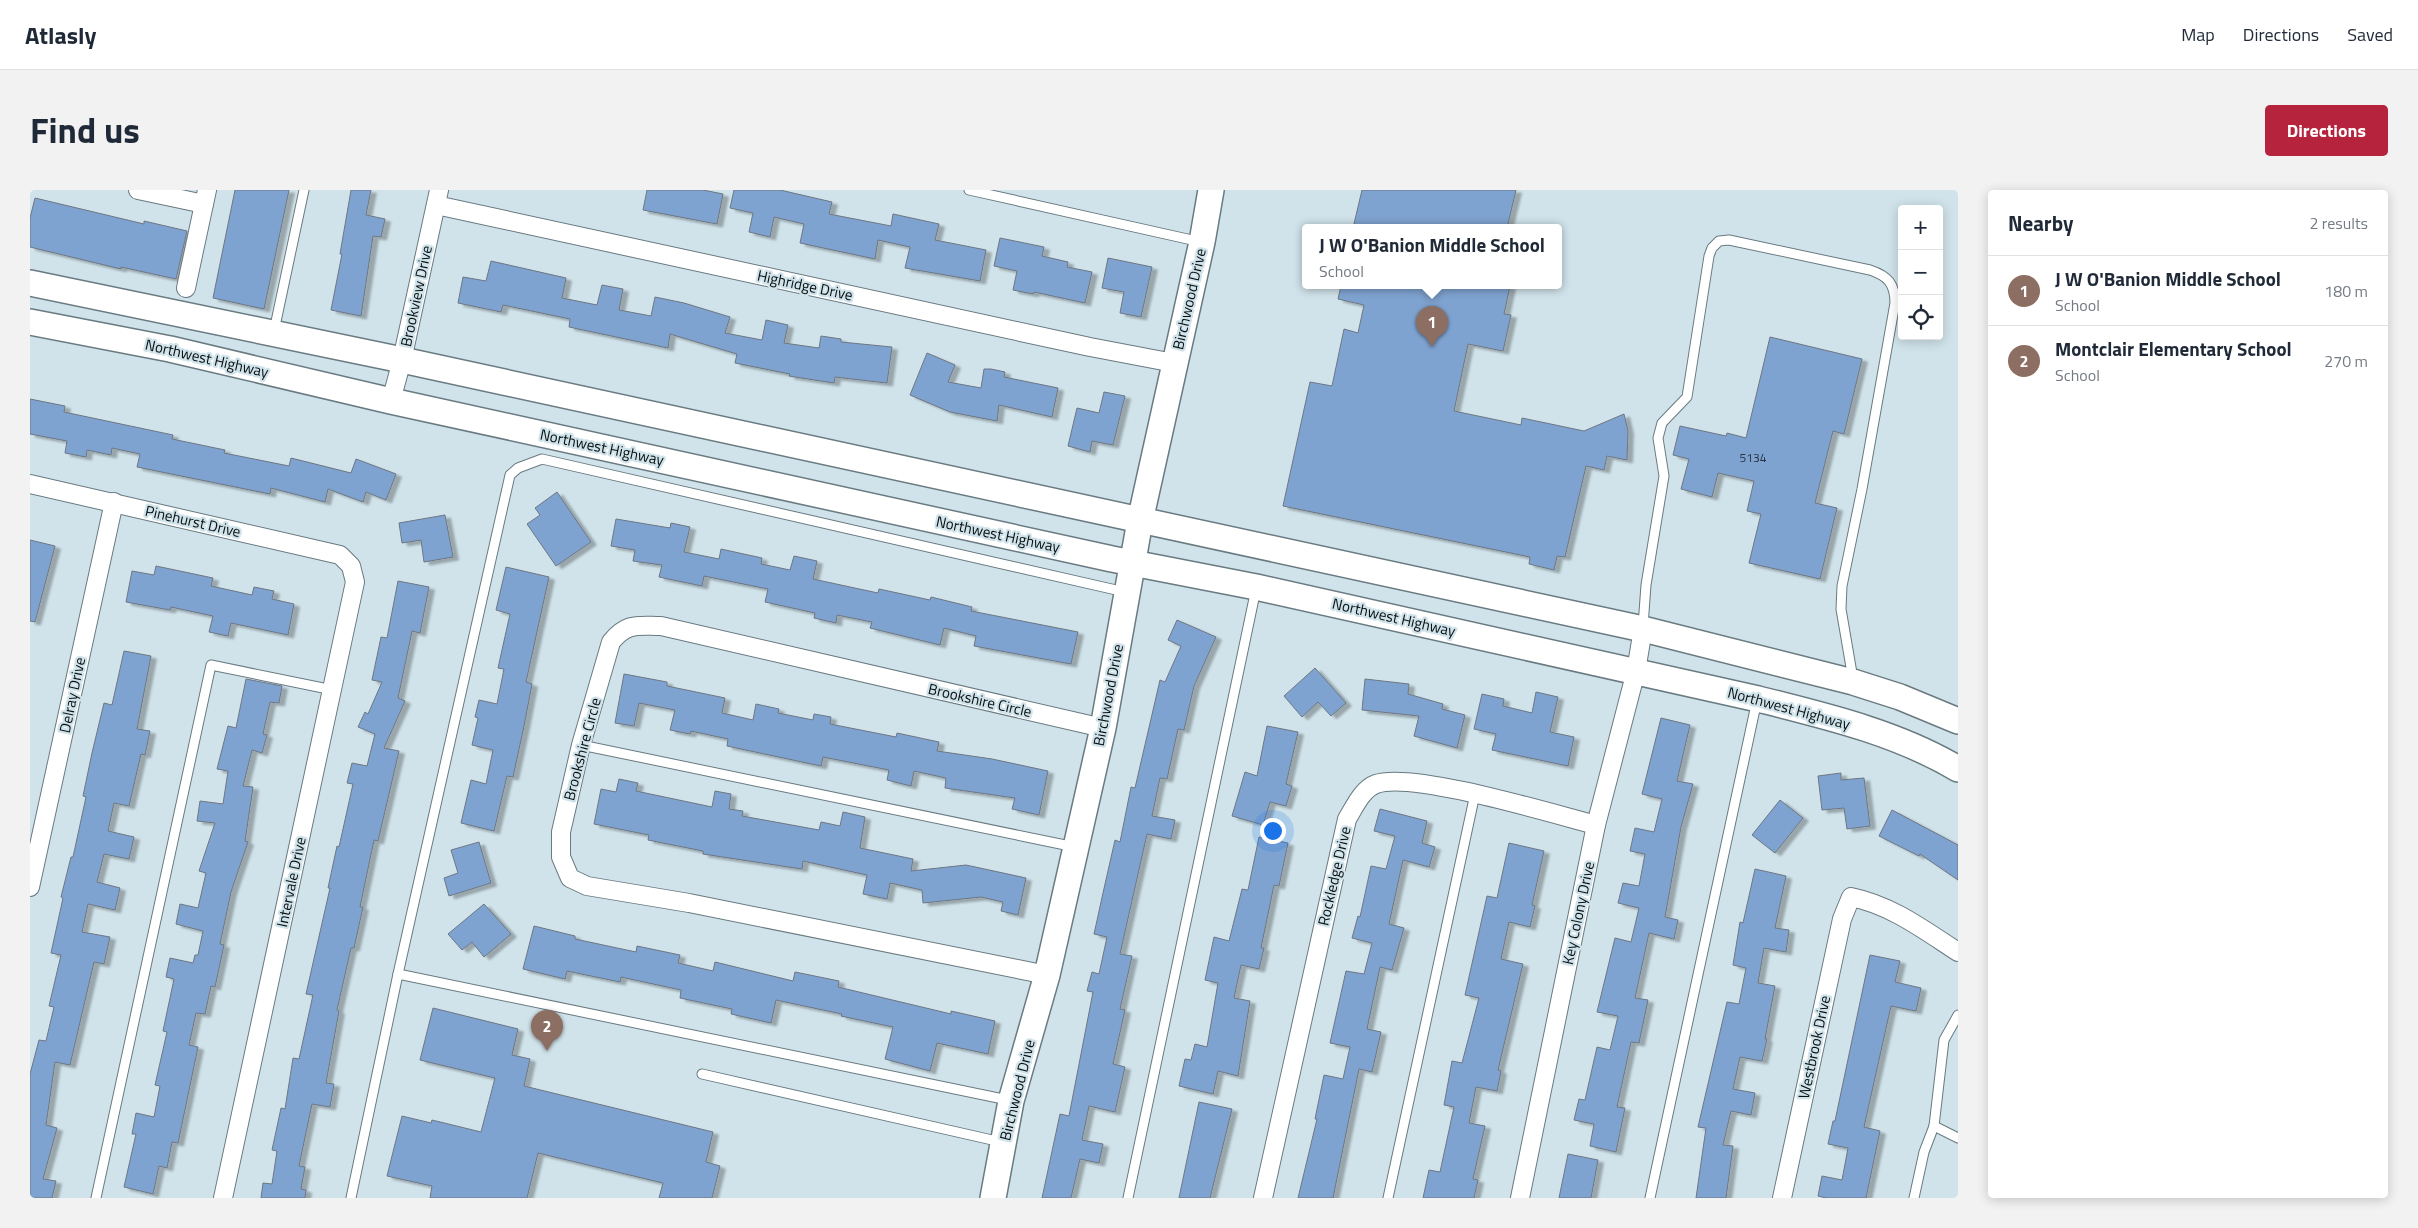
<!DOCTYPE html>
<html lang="en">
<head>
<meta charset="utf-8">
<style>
	:root { --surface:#fff; --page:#f2f2f3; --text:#1f2937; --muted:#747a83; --line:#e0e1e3; --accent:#b5233d }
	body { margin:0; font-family:"Titillium Web",sans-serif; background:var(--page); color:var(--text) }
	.controls { position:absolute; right:15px; top:15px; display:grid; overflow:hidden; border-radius:5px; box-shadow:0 2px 12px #0003 }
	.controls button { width:45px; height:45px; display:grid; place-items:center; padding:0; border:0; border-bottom:1px solid var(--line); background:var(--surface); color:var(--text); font:25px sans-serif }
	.you { position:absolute; left:1242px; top:640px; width:18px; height:18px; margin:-12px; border:4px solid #fff; border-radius:50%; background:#1a73e8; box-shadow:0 0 0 8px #1a73e833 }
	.badge { display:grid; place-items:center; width:32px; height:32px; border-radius:50%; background:var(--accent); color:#fff; font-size:16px; font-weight:700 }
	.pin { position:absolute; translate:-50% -41px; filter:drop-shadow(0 1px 2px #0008) }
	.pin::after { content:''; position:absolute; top:26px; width:18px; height:15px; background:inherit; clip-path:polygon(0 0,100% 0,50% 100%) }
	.popup { position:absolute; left:1272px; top:34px; width:260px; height:65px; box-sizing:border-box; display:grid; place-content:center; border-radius:5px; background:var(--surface); filter:drop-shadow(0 1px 4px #0005); font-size:16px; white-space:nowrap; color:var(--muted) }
	.popup b { font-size:19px; color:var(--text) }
	.popup::after { content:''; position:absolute; left:50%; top:100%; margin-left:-10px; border:10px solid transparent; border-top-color:var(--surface) }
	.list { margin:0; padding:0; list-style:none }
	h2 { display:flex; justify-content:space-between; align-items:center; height:65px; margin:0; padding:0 20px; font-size:21px }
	h2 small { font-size:16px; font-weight:400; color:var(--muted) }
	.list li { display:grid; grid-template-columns:32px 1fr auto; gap:15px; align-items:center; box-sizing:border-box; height:70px; padding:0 20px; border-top:1px solid var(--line) }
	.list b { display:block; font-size:19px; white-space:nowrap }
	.list p { margin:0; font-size:16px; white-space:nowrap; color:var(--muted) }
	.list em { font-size:16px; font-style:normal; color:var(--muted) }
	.icon { flex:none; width:28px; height:28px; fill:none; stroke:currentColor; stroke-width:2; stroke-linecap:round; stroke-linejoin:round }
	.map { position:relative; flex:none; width:1928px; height:1008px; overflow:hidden; border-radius:5px }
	header { display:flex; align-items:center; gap:30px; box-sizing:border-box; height:70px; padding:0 25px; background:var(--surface); border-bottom:1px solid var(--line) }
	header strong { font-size:24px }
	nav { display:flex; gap:28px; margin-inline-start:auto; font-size:18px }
	.intro { display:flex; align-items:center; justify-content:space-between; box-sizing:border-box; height:120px; padding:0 30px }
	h1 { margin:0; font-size:35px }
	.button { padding:12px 22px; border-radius:5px; background:var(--accent); color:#fff; font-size:18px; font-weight:700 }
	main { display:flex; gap:30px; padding:0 30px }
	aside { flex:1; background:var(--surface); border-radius:5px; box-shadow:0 2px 12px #0003 }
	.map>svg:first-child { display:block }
	.building { fill:#7fa3d0; stroke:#6d7683; filter:url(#shadow) }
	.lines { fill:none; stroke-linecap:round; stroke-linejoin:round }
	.lane-casing { stroke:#697a81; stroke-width:11 }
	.street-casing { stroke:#697a81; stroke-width:20 }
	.secondary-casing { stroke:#697a81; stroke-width:28 }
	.lane { stroke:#fff; stroke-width:9 }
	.street { stroke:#fff; stroke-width:18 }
	.secondary { stroke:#fff; stroke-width:25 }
	.labels { text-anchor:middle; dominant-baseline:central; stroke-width:4.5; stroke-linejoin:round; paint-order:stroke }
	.number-label { font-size:12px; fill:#263441 }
	.street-label { font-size:15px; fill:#080f11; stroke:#d0e3ea }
</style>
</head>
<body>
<header>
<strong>Atlasly</strong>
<nav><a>Map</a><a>Directions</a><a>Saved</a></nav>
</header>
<div class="intro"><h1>Find us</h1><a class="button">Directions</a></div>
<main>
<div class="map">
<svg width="1928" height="1008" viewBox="0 0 1928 1008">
	<defs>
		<filter id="shadow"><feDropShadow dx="5.5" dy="3" stdDeviation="1" flood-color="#0004"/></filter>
	</defs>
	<rect width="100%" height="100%" fill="#d0e3ea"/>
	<!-- building -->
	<g class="building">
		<polygon points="205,0 259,0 234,119 183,108"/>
		<polygon points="321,0 341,0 336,25 355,29 351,47 343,46 331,126 301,120 312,64 310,64"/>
		<polygon points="617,0 673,0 693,4 687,34 613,20"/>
		<polygon points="704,0 750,0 802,12 799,24 861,36 863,24 909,34 905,50 956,60 950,91 875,78 880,57 848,50 845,69 770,53 774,34 744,27 740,47 719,42 723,23 700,18"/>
		<polygon points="1332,0 1486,0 1477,38 1323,38"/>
		<polygon points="5,8 114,34 114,31 157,41 146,89 91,77 91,79 0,57 0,28"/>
		<polygon points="970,48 1014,57 1012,66 1038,72 1037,77 1062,82 1055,113 1004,102 1003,104 983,100 987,81 964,76"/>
		<polygon points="1078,68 1122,77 1111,127 1090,123 1094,102 1072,98"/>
		<polygon points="461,71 536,88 532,108 567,115 572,95 593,99 589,120 621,126 625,107 654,113 700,127 695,143 732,150 736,130 758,135 754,153 789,158 791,146 811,149 811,152 862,157 857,193 805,187 804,193 759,186 760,184 705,173 707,164 640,144 638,158 539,137 540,129 473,115 471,122 428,113 433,87 456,91"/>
		<polygon points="1311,96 1480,96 1474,124 1481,125 1473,161 1438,154 1424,221 1491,235 1492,228 1554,241 1594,224 1598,241 1597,270 1577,266 1574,280 1556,276 1535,367 1527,366 1524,380 1499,374 1500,367 1253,316 1280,192 1302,196 1314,139 1328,143 1334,115 1308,109"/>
		<polygon points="1740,147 1832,169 1814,244 1803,241 1785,313 1807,318 1790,389 1719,373 1731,324 1717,321 1724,291 1688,283 1682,307 1651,299 1659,269 1643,265 1650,236 1696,246 1697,243 1716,248"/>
		<polygon points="897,163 925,175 918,192 951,198 954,179 961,179 975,182 974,187 1028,198 1022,227 969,215 967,231 920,222 880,205"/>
		<polygon points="1074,202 1095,206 1083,255 1062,251 1060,262 1038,256 1047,218 1069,223"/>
		<polygon points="0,209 35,216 34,222 143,245 142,249 195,260 194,263 259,276 261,268 321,283 326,269 366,284 356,310 336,302 333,312 298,299 295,312 241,298 240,304 107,277 110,264 82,258 81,265 57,260 56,267 35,263 37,251 0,244"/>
		<polygon points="527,302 561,352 526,376 497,334 510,325 505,318"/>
		<polygon points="415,325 423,367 394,372 391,350 372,353 369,333"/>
		<polygon points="586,329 640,338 641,333 660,337 654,362 689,369 691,359 732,368 731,374 760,380 764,366 787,371 783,389 848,403 849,399 900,410 901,407 942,417 941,421 1048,442 1041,474 944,456 946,446 914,438 910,455 840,438 842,432 807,425 806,433 784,428 785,423 735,412 738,399 674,386 672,396 629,387 632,375 603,371 605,360 581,356"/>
		<polygon points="0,350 25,356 5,432 0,431"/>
		<polygon points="126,376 183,388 181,396 222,405 224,397 244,401 242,409 264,414 258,445 201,433 198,446 179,442 183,426 141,417 140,420 96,412 102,381 124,385"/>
		<polygon points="476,377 519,387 496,492 502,494 494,536 483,587 477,586 464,641 431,633 441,590 456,594 463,560 442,555 448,528 445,527 449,510 467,514 474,479 468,478 480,424 466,420"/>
		<polygon points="368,391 399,397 390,443 382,441 368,508 375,511 354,558 369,561 348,651 344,650 330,717 333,717 324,758 321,758 307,820 309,821 296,893 304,894 300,917 282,914 269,976 275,977 271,999 276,1000 275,1008 231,1008 233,993 242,994 247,961 242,960 251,918 255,919 263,868 269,869 283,805 276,804 300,698 298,698 307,656 309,657 323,594 317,593 322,573 337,576 345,544 328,537 335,522 338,524 352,492 342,490 351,447 357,448"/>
		<polygon points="1147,430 1186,447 1164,496 1154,540 1148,539 1137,589 1130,588 1122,626 1145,630 1141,649 1117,644 1090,764 1102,766 1090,819 1095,820 1083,874 1095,877 1085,922 1059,916 1052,950 1073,954 1069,973 1050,969 1041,1008 1012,1008 1030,924 1039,926 1063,802 1057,801 1062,782 1069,784 1077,747 1064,744 1073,703 1085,650 1090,652 1101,597 1105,598 1130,490 1135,492 1151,456 1138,450"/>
		<polygon points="94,461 121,466 107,539 120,541 115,565 111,564 99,616 84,613 78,641 104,647 99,669 74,664 67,692 90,698 85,720 58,714 52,742 80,747 74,774 64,772 40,875 25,872 16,935 27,938 13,989 26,991 22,1008 0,1008 0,884 9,850 16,851 24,817 19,816 31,765 21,763 33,708 31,707 41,667 43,667 56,607 53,606 62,563 74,513 82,515"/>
		<polygon points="1285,478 1316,513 1301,526 1288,512 1272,527 1254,506"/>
		<polygon points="594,484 637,492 637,496 695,508 692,523 723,530 726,514 749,519 748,523 783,530 784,524 801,527 800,534 866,547 867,543 909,552 907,561 962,569 1018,581 1009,625 982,619 985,608 915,598 916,588 884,581 881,596 857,590 859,580 793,567 791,576 697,556 698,549 661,541 660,544 640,540 645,520 609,513 604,536 585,533"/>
		<polygon points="216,489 252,496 249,513 240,512 233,544 237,545 232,563 222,560 213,596 223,597 215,651 218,652 201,702 190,754 194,755 185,797 181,796 175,824 166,823 159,855 168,857 148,953 142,952 137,978 129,976 123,1004 94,997 106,944 102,944 106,923 124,927 130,896 125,895 137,842 133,841 144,789 136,787 140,768 163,773 165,765 168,765 173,741 146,734 150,714 168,718 176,683 169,681 185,633 167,631 170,611 193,614 198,581 187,579 198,536 206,538"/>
		<polygon points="1335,489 1379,494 1378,504 1413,514 1412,519 1435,525 1427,558 1384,546 1389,526 1332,520"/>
		<polygon points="1506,502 1528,507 1520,542 1544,547 1538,576 1462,560 1466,544 1444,539 1452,504 1474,509 1473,516 1502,523"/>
		<polygon points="1631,528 1660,535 1647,591 1663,594 1651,637 1635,727 1648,730 1644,749 1619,743 1605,808 1618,810 1609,853 1601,852 1587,917 1595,918 1586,962 1560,956 1564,934 1544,930 1549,909 1555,910 1567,857 1580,860 1588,826 1567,822 1585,748 1601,752 1609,718 1588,713 1593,693 1609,696 1615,664 1600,661 1605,638 1624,642 1632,609 1612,604"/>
		<polygon points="1237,536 1268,542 1256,594 1262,596 1256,616 1240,612 1233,635 1202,626 1215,582 1227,586"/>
		<polygon points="1811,583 1811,590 1834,588 1840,636 1817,639 1814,618 1792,620 1788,586"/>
		<polygon points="589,589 608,593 606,601 682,617 685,601 701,604 699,619 713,621 712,626 789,640 791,632 810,636 813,622 835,627 830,658 883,669 881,681 936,675 996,688 988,725 971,721 973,712 951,707 893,713 892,700 860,693 857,709 833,704 837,685 773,671 772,679 673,664 673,661 618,650 619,645 564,634 571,599 586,602"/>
		<polygon points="1750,610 1773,628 1745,663 1722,645"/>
		<polygon points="1350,619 1397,631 1392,653 1405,657 1399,677 1373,670 1359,734 1374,738 1362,780 1350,777 1337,839 1351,842 1342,882 1329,879 1303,1008 1268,1008 1287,929 1285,929 1294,885 1313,889 1320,857 1300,853 1316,781 1334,784 1342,753 1322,748 1328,726 1330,727 1341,676 1356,679 1365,646 1344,641"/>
		<polygon points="1862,620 1928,655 1928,690 1890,664 1889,666 1849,646"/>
		<polygon points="1229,647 1258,653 1249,696 1244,695 1231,758 1234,758 1229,779 1211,775 1204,808 1220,811 1208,886 1188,881 1183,904 1149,896 1155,869 1161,870 1165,854 1177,857 1188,793 1175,790 1184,747 1199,751 1212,699 1218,700"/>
		<polygon points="449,652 461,693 419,706 414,688 428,683 421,660"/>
		<polygon points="1479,653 1514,661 1502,715 1505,716 1500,737 1479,732 1471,769 1493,774 1468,880 1471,881 1467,901 1446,897 1439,933 1455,936 1443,989 1448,990 1444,1008 1393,1008 1399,980 1410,982 1424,917 1414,915 1422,871 1432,873 1449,808 1435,805 1457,706 1467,708"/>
		<polygon points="1725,679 1756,686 1745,738 1759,740 1756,762 1734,758 1728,793 1745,796 1735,849 1737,849 1732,871 1710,867 1703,899 1725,903 1721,925 1701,921 1693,955 1703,956 1696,1008 1666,1008 1676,938 1668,937 1697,812 1709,814 1716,778 1703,775 1710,732 1713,733"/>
		<polygon points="454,714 481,744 454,767 442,752 432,760 418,744"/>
		<polygon points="504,736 545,746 545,749 606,762 607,756 650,765 648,773 683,781 685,772 763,791 765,782 809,791 808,797 921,824 921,821 965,831 958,864 907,853 900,881 855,869 863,837 811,826 812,824 746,810 741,833 701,824 702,819 650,808 651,800 591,787 590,792 537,781 535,789 493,779"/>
		<polygon points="1840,765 1870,771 1865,792 1891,798 1886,821 1861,816 1834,937 1850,941 1836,1008 1796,1008 1788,1006 1792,986 1812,990 1818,958 1798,954 1803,931 1805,931"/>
		<polygon points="403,818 488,839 482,865 500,869 494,896 683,942 676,972 690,976 682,1008 629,1008 633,993 508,963 497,1008 400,1008 402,996 357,986 372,926 401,933 402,930 451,942 465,888 390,870"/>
		<polygon points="1169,912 1202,919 1180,1008 1149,1008"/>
		<polygon points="1538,964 1568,970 1561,1008 1529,1008"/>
	</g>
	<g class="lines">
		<!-- lane casing -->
		<g class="lane-casing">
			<g id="lane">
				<polyline points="939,0 1171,52"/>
				<polyline points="244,141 274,0"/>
				<path d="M 1613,436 L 1616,395 L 1634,286 L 1628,248 L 1632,233 L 1657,207 L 1679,66 L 1682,58 L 1689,51 L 1699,50 L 1840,80 C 1858,86 1865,94 1865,113 L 1832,299 L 1812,396 L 1811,419 L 1823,489"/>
				<polyline points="551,555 1045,657"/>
				<polyline points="368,784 978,910"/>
				<polyline points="672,884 971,952"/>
				<polyline points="1904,936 1928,948"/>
				<polyline points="66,1008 181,475 303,500"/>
				<polyline points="321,1008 368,784 480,285 488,278 512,269 1095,402"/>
				<polyline points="1098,1008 1226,399"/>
				<polyline points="1358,1008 1445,604"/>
				<polyline points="1620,1008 1727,510"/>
				<polyline points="1884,1008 1894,962 1904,936 1914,850 1928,825"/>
			</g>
		</g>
		<!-- street casing -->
		<g class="street-casing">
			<g id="street">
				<polyline points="108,0 174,14"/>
				<polyline points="406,15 1060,157 1144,173"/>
				<polyline points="156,98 177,0"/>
				<polyline points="361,211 372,170 409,0"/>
				<polyline points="0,294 310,365 321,376 325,392 193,1008"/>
				<polyline points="0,697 84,312"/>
				<path d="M 1017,785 L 659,713 L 557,696 L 540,688 L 531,667 L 531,642 L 551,555 L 581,452 C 597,432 608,436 631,436 L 1073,538"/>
				<path d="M 1233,1008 L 1317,629 C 1324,618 1332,599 1346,594 C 1382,581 1523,624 1566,635"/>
				<polyline points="1490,1008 1566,635 1606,481 1613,439"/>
				<path d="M 1752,1008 L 1812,729 L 1821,707 C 1861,715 1894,740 1928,762"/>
			</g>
		</g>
		<!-- secondary casing -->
		<g class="secondary-casing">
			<g id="secondary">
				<polyline points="0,93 372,170 1613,439 1823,492 1870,507 1928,531"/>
				<path d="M 0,132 L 140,159 L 361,211 L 1082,369 L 1226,397 L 1728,509 C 1796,526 1868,543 1928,579"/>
				<polyline points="963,1008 981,911 1017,785 1073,538 1110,331 1172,52 1181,0"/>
			</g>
		</g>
		<!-- lane -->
		<use href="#lane" class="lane"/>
		<!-- street -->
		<use href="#street" class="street"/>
		<!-- secondary -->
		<use href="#secondary" class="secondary"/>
	</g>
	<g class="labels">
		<!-- number labels -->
		<g class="number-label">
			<text x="1723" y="267">5134</text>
		</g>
		<!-- street labels -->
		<g class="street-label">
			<text transform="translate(775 95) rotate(12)">Highridge Drive</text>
			<text transform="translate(386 106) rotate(-78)">Brookview Drive</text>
			<text transform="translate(1159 109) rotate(-77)">Birchwood Drive</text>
			<text transform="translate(177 168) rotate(13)">Northwest Highway</text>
			<text transform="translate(572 257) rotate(12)">Northwest Highway</text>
			<text transform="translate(163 331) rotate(13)">Pinehurst Drive</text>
			<text transform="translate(968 344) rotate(12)">Northwest Highway</text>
			<text transform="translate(1364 427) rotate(13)">Northwest Highway</text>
			<text transform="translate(42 505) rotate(-78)">Delray Drive</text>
			<text transform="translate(1078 505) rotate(-79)">Birchwood Drive</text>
			<text transform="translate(950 510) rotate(13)">Brookshire Circle</text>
			<text transform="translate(1759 518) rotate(15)">Northwest Highway</text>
			<text transform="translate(552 559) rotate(-75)">Brookshire Circle</text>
			<text transform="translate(1304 686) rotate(-77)">Rockledge Drive</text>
			<text transform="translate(261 692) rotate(-78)">Intervale Drive</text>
			<text transform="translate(1548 723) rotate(-78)">Key Colony Drive</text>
			<text transform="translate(1784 857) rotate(-78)">Westbrook Drive</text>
			<text transform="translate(987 900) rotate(-76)">Birchwood Drive</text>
		</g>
	</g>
</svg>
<div class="controls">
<button>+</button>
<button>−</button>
<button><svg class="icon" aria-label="locate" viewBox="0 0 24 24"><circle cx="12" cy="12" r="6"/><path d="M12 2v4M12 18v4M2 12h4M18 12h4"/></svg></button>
</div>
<div class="you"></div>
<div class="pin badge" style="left:1402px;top:157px;background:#8d6e63">1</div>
<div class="popup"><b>J W O'Banion Middle School</b>School</div>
<div class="pin badge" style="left:517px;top:861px;background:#8d6e63">2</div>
</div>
<aside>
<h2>Nearby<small>2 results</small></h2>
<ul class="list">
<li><span class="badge" style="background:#8d6e63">1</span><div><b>J W O'Banion Middle School</b><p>School</p></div><em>180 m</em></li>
<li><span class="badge" style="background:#8d6e63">2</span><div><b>Montclair Elementary School</b><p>School</p></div><em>270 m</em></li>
</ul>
</aside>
</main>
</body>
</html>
